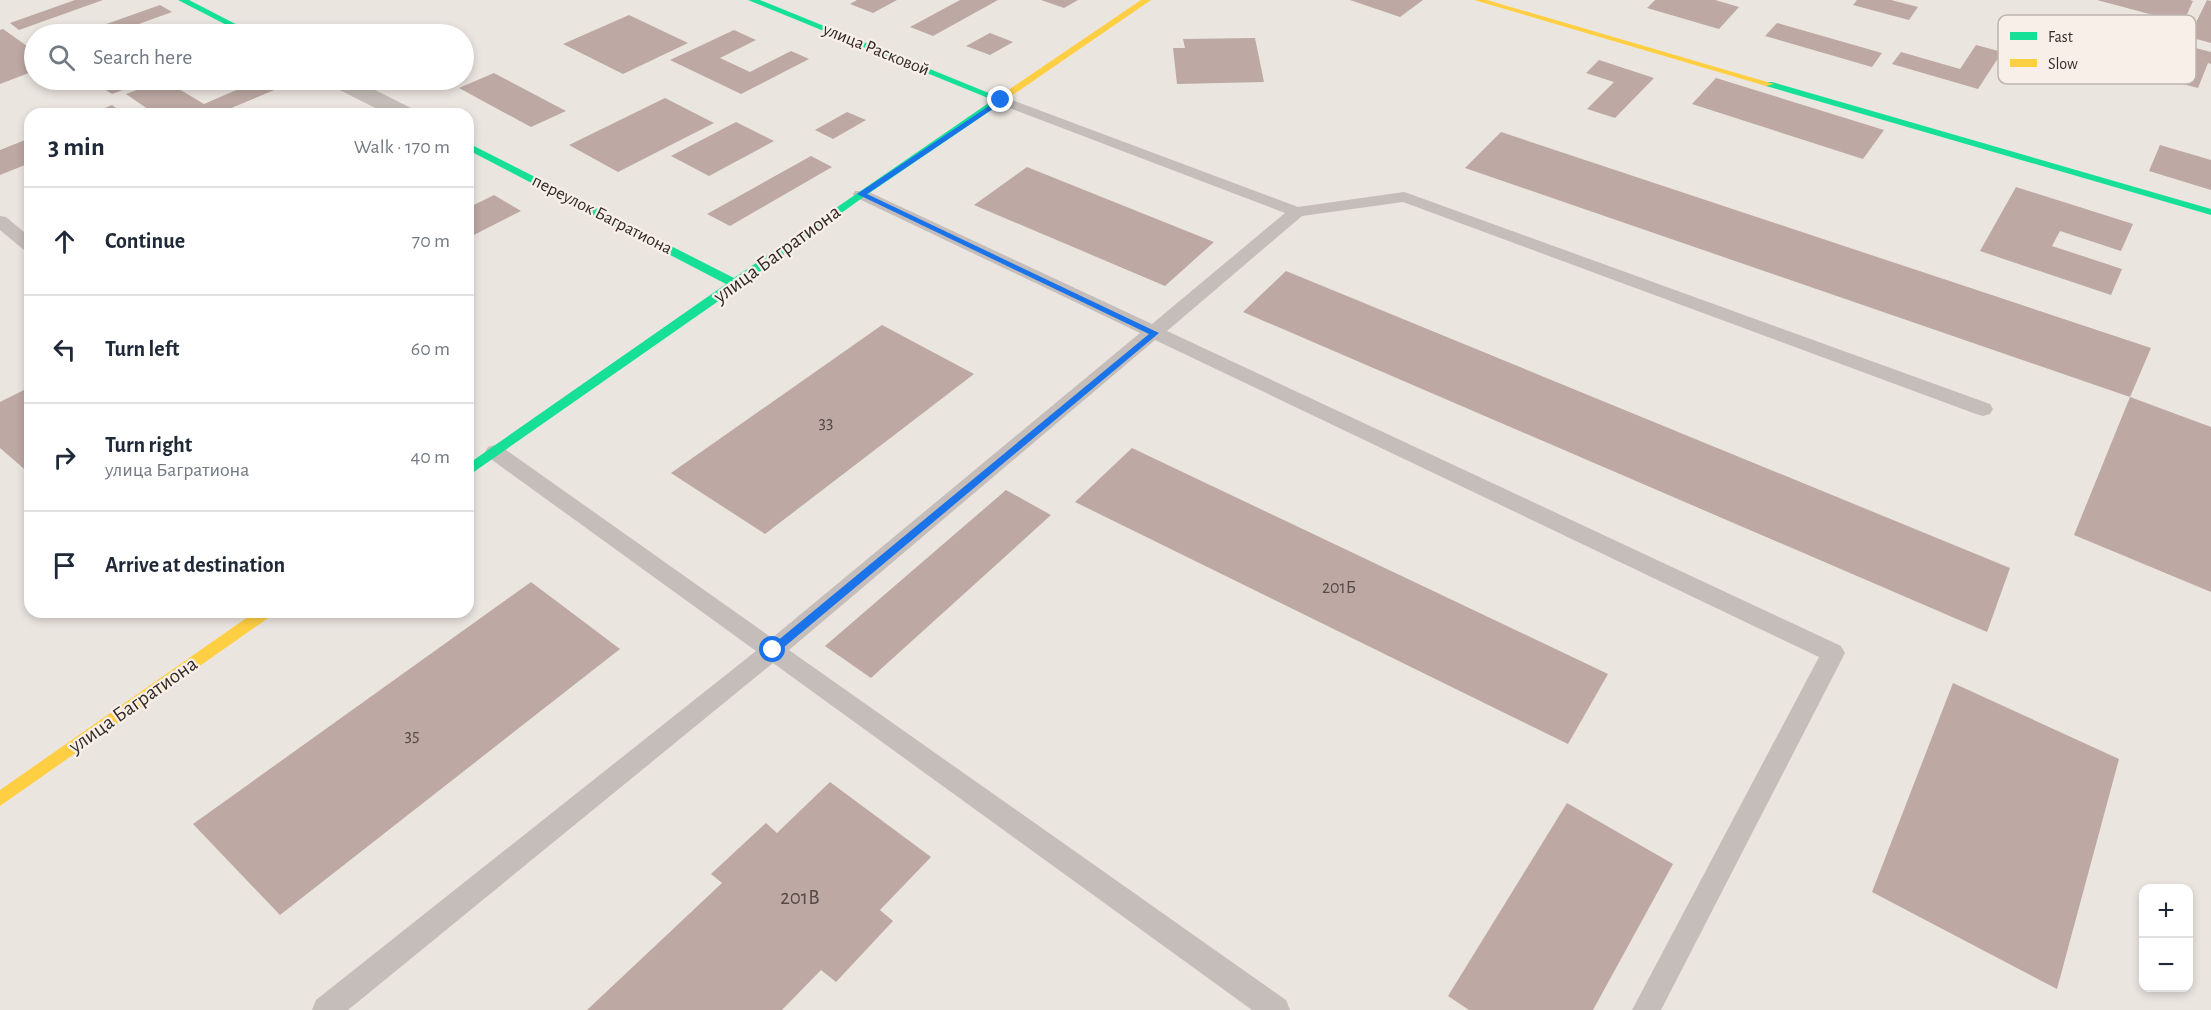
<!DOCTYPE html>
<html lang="en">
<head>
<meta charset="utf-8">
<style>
	:root { --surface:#fff; --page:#f6f6f7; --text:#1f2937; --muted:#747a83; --line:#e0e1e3 }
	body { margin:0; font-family:"Alegreya Sans",sans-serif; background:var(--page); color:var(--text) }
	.controls { position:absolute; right:18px; bottom:18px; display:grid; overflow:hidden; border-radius:12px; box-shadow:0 3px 9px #0003 }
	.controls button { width:54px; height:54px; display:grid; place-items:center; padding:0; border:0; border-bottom:2px solid var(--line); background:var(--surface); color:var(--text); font:30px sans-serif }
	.stop { position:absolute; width:18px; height:18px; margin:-14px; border:4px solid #1a73e8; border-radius:50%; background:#fff }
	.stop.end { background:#1a73e8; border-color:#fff; box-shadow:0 2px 6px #0008 }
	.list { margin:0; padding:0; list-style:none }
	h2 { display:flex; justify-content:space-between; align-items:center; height:78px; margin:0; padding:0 24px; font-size:26px }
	h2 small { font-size:20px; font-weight:400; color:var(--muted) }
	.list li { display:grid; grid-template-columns:39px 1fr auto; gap:18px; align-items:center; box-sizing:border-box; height:108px; padding:0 24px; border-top:2px solid var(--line) }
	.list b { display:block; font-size:22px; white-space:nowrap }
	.list p { margin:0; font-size:20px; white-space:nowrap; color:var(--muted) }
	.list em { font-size:20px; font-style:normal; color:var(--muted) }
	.icon { flex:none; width:33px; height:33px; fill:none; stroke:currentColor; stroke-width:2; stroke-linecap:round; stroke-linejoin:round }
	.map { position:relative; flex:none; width:2211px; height:1010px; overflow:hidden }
	.search { position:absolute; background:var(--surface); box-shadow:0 3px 9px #0003; left:24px; top:24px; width:450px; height:66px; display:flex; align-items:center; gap:15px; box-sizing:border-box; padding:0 21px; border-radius:33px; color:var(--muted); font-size:22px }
	.panel { position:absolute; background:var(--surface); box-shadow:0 3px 9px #0003; left:24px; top:108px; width:450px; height:510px; border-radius:18px }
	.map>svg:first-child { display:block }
	.building { fill:#bda8a3 }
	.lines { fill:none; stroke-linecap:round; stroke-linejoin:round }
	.lane { fill:#c4bdb9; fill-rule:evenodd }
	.street { fill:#c4bdb9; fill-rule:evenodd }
	.fast { fill:#16e098; fill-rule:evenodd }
	.slow { fill:#ffcf43; fill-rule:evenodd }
	.route { fill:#1a73e8 }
	.labels { text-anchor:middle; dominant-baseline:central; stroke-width:4.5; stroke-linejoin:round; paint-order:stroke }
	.far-street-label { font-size:18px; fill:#342b28; stroke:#f8efe8 }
	.number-label { font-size:18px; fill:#564a47 }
	.street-label { font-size:21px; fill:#342b28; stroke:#f8efe8 }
	.near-number-label { font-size:21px; fill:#564a47 }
	.key { fill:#f8efe8; stroke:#bdb4ae; stroke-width:1.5 }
	.key-label { font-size:16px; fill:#342b28 }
</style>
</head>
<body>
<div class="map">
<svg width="2211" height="1010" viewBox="0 0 2211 1010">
	<rect width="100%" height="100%" fill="#ebe5e0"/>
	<!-- building -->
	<g class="building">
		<polygon points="75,0 103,0 19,30 10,23"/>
		<polygon points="857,0 897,0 873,13 850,4"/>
		<polygon points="960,0 998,0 933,36 910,27"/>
		<polygon points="1041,0 1078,0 1064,8"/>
		<polygon points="1350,0 1423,0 1400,17"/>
		<polygon points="1655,0 1715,0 1739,7 1719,29 1647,8"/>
		<polygon points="1857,0 1891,0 1918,7 1909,20 1853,5"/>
		<polygon points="2097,0 2190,0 2193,1 2183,23"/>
		<polygon points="2207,0 2211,1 2211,43 2189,37"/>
		<polygon points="160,5 172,12 111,34 78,34"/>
		<polygon points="629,15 688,43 623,74 563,44"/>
		<polygon points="1777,23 1882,53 1872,67 1765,36"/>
		<polygon points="3,29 34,51 34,71 0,84 0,30"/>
		<polygon points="734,30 756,40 720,58 750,72 791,51 809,59 741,94 670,60"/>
		<polygon points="990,33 1013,42 990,55 966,46"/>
		<polygon points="1255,38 1264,82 1177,84 1173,48 1185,48 1183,39"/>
		<polygon points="2180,44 2211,52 2211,64 2208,63 2198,88 2164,79"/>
		<polygon points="1976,45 2002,52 1978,89 1892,64 1901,52 1960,69"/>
		<polygon points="1599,60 1654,78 1615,118 1587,109 1614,82 1586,73"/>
		<polygon points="494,73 566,111 531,127 459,88"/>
		<polygon points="1716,78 1884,130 1863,159 1692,104"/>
		<polygon points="90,80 150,80 112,94"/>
		<polygon points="164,80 204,104 248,85 239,80 296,81 217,114 155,114 126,94"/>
		<polygon points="665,98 714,123 618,172 569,145"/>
		<polygon points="112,105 124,114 90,114"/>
		<polygon points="847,112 866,120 833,139 815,130"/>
		<polygon points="736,122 774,141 709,176 671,156"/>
		<polygon points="1501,132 2151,348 2130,397 1465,168"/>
		<polygon points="30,138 30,163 0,175 0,150"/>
		<polygon points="2160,145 2211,160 2211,190 2149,171"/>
		<polygon points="811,156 832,167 730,226 707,214"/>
		<polygon points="1027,167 1214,242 1165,286 974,205"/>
		<polygon points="2016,187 2133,224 2121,251 2060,231 2052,246 2122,269 2111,295 1980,251"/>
		<polygon points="494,195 521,211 468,238 468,208"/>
		<polygon points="1286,271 2010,568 1987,632 1243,312"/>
		<polygon points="882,325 974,374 765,534 671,473"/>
		<polygon points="30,387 30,474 0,448 0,402"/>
		<polygon points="2130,397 2211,427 2211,592 2074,535"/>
		<polygon points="1132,448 1608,674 1568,744 1075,502"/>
		<polygon points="1006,490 1051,515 871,678 825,646"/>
		<polygon points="531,582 620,649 280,915 193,824"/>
		<polygon points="1953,683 2119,759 2057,989 1872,892"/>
		<polygon points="830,782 931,857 880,910 893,921 836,982 821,970 782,1010 587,1010 722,883 711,874 766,823 777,833"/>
		<polygon points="1567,803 1673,864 1593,1010 1469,1010 1448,996"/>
	</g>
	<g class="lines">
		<!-- lane -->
		<g class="lane">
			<polygon points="1001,96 1298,207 1404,192 1410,194 1990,404 1993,409 1990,414 1983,416 1976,414 1403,202 1302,216 1167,331 1841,646 1845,653 1661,1010 1632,1010 1819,657 1155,340 789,650 1286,1000 1290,1010 1252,1010 773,663 348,1010 312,1010 316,1000 756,651 488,457 485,452 488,447 495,445 502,447 772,638 1140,333 855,197 853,194 855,191 867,191 1152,324 1285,213 996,103 994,100"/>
			<polygon points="0,216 6,217 30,237 30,251 24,250 0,230"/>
		</g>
		<!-- street -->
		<polygon class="street" points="326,80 355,80 413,109 417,114 387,114 330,85"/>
		<!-- fast -->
		<g class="fast">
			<polygon points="178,0 189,0 255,34 244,34"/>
			<polygon points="748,0 760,0 1006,100 865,196 740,286 468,476 468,464 726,284 468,150 468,143 734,278 993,100"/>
			<polygon points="1766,82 1772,82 2211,209 2211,215 1766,86"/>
		</g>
		<!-- slow -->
		<g class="slow">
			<polygon points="1141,0 1151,0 1001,103 995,103 995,99"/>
			<polygon points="1474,0 1487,0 1774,84 1766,86"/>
			<polygon points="255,612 273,612 271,616 0,806 0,790"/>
		</g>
	</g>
	<!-- route -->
	<polygon class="route" points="1001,98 1003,102 867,194 1159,333 777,653 770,653 770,647 1149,334 857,194"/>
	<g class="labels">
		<!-- far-street labels -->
		<g class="far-street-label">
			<text transform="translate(876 50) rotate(22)">улица Расковой</text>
			<text transform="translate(602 215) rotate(27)">переулок Багратиона</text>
		</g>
		<!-- number labels -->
		<g class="number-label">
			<text x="826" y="423">33</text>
			<text x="1339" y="588">201Б</text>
			<text x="412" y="736">35</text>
		</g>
		<!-- street labels -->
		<g class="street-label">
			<text transform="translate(777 254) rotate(-36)">улица Багратиона</text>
			<text transform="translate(133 705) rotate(-35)">улица Багратиона</text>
		</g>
		<!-- near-number labels -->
		<g class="near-number-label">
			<text x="800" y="897">201В</text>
		</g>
	</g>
	<!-- legend -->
	<rect x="1998" y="15" width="198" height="69" rx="9" class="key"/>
	<rect x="2010" y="32" width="27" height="8" fill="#16e098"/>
	<rect x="2010" y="59" width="27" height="8" fill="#ffcf43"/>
	<g class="key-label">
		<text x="2048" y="42">Fast</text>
		<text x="2048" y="69">Slow</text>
	</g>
</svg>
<div class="controls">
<button>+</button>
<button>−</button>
</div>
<div class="stop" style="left:773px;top:650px"></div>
<div class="stop end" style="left:1001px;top:100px"></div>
<div class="search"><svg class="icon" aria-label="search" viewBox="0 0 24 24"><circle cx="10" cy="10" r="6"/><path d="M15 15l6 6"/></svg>Search here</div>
<section class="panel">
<h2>3 min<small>Walk · 170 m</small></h2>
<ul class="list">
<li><svg class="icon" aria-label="ahead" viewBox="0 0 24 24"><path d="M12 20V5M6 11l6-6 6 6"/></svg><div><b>Continue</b></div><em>70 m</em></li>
<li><svg class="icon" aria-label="left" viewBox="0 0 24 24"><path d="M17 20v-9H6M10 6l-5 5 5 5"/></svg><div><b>Turn left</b></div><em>60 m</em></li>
<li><svg class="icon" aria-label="right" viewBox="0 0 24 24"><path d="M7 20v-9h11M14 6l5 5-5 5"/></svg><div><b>Turn right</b><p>улица Багратиона</p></div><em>40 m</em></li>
<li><svg class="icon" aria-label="arrive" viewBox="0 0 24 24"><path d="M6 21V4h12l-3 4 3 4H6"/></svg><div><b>Arrive at destination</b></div></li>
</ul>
</section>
</div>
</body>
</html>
